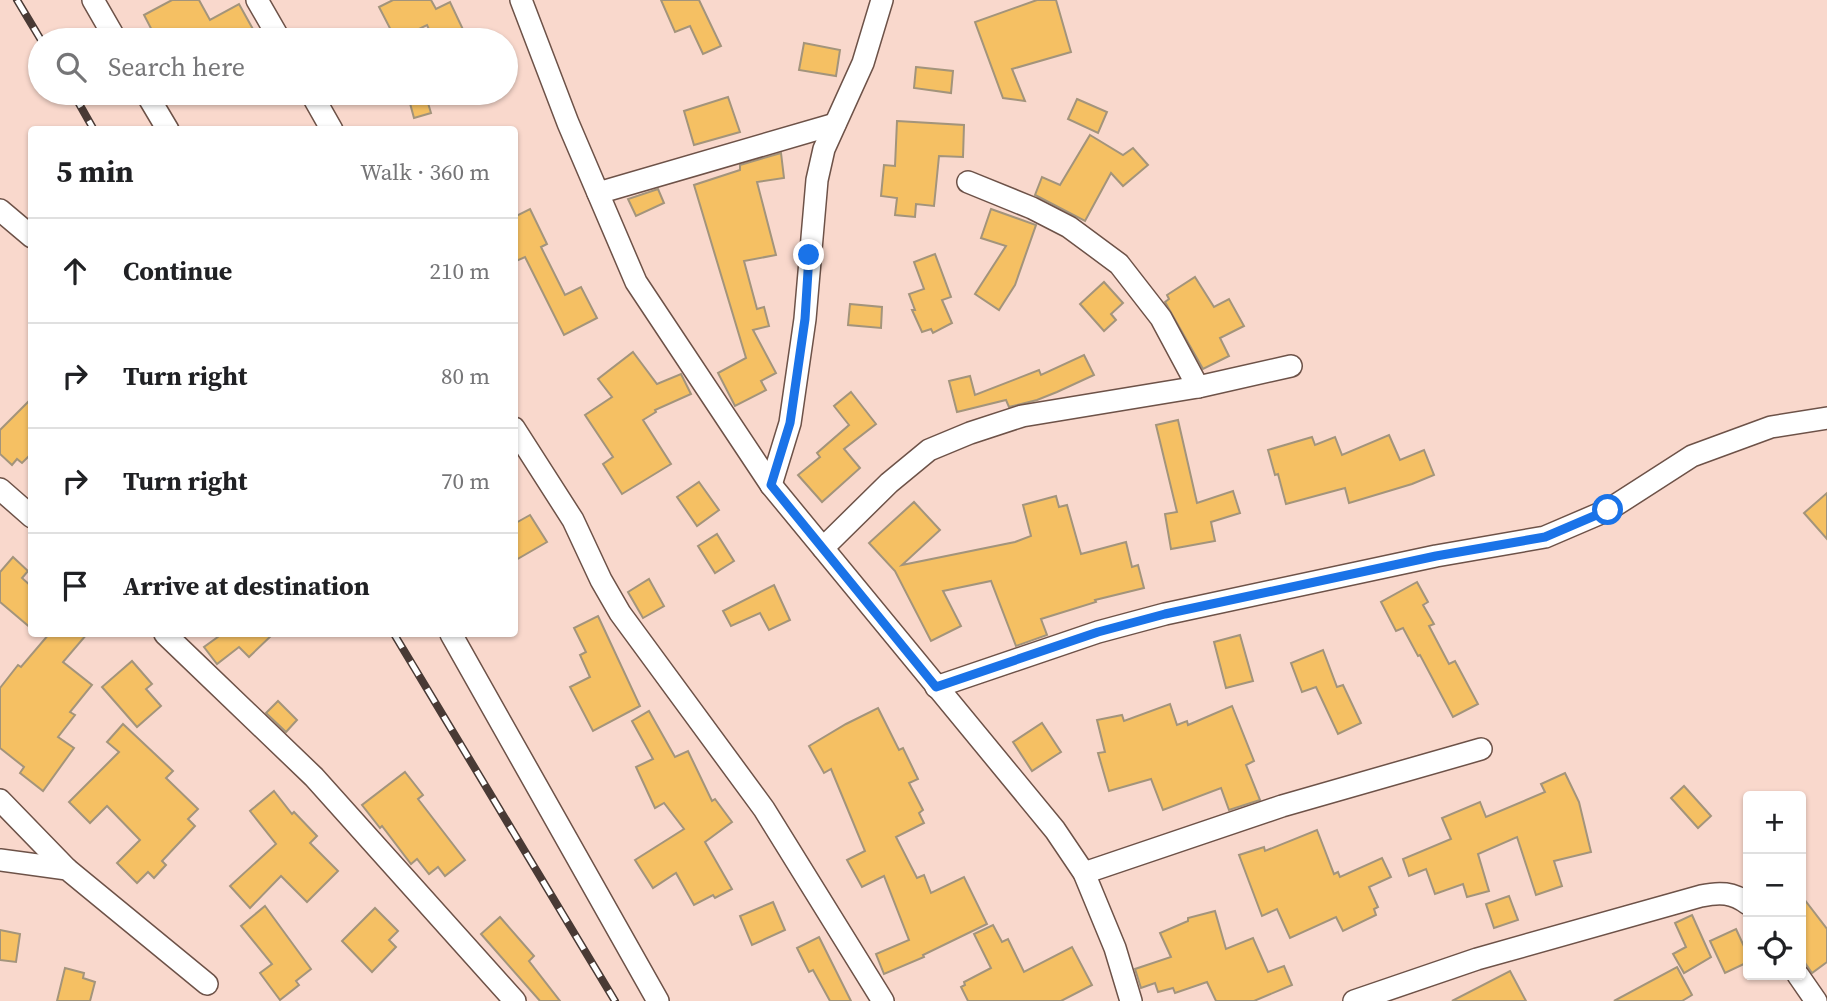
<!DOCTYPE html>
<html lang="en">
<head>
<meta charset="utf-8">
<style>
	:root { --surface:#fff; --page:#f2f2f2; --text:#202124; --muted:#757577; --line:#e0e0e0 }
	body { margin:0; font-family:"Source Serif 4",serif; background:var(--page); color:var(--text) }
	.controls { position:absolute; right:21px; bottom:21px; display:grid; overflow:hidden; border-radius:7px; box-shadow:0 2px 5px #0004 }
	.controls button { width:63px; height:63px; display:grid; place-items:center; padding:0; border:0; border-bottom:2px solid var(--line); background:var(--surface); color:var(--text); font:35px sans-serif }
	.stop { position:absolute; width:21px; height:21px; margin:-16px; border:5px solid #1a73e8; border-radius:50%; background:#fff }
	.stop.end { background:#1a73e8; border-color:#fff; box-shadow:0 2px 7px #0008 }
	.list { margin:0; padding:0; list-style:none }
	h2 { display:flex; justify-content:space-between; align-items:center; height:91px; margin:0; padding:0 28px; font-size:30px }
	h2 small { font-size:23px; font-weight:400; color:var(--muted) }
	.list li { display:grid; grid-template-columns:46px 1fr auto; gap:21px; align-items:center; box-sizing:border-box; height:105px; padding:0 28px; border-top:2px solid var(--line) }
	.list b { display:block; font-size:26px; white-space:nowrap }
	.list em { font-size:23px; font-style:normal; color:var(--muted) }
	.icon { flex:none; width:38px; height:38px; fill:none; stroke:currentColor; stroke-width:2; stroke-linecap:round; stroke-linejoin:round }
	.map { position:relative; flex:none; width:1827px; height:1001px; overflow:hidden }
	.search { position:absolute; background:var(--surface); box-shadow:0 2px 5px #0004; left:28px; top:28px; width:490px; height:77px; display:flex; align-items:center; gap:18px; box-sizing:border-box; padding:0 24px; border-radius:38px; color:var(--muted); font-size:26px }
	.panel { position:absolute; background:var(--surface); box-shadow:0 2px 5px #0004; left:28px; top:126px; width:490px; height:511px; border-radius:7px }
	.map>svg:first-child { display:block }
	.building { fill:#f5c063; stroke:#a3947b; stroke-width:2 }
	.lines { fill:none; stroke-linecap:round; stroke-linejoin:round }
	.minor-casing { stroke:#6d5248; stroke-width:24 }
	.minor { stroke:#fff; stroke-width:21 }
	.rail-casing { stroke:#493a35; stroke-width:8 }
	.rail { stroke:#fff; stroke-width:5; stroke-dasharray:16; stroke-linecap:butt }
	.route { stroke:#1a73e8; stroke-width:9 }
</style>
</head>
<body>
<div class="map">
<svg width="1827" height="1001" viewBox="0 0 1827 1001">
	<rect width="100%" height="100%" fill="#f9d8cc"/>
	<!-- building -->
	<g class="building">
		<polygon points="172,0 199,0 210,20 239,4 259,40 157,40 144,15"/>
		<polygon points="393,0 431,0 436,9 450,2 468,40 434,40 427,25 396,40 379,7"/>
		<polygon points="661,0 699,0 721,46 703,54 690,26 675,32"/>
		<polygon points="1037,0 1056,0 1071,52 1012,69 1025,101 1003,98 975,22"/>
		<polygon points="804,43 840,50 836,76 799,70"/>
		<polygon points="916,67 953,71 951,93 914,88"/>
		<polygon points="425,93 431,113 414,118 408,96"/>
		<polygon points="728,97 740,132 694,145 684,111"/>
		<polygon points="1077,99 1107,112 1098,133 1068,119"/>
		<polygon points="897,121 964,125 963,157 939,156 934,206 916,204 915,217 895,215 897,198 881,196 884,165 895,166"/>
		<polygon points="1090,135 1123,155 1133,148 1148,165 1123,186 1111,173 1085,221 1035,195 1042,177 1060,185"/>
		<polygon points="781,153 784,178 757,182 776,255 744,261 757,309 764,307 769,326 753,330 776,373 761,381 766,390 735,406 718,373 746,358 694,185 740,170 740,165"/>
		<polygon points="658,189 664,203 636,216 628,199"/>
		<polygon points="530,209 547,244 541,247 565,295 581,287 597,318 564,335 525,257 514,262 514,217"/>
		<polygon points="991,209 1036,225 1015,285 999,310 975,294 1006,246 981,238"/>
		<polygon points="935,254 951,297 942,300 952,323 933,333 931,329 922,332 912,310 915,310 909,294 924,289 914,262"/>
		<polygon points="1195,277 1214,307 1229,299 1244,326 1220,338 1229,356 1203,369 1165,302 1169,299 1167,295"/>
		<polygon points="1104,282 1123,303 1111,314 1116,320 1104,331 1080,304"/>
		<polygon points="850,304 882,307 881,328 848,325"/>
		<polygon points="633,352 657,384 681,374 691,394 655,410 656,412 643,420 671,464 622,494 603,464 613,457 585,415 612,397 598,379"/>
		<polygon points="1084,355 1094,375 1057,392 1037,400 1009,407 1006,400 957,412 949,381 970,376 975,395 1039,370 1041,375"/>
		<polygon points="851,392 876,424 844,449 860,468 822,502 798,475 820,457 817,453 849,425 834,406"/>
		<polygon points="32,398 32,453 22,463 17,459 12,465 0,454 0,430"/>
		<polygon points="1178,420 1197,503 1233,491 1240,513 1211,522 1215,541 1171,549 1165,514 1177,512 1156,425"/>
		<polygon points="1389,435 1400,460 1424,450 1434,475 1412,484 1349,503 1345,488 1286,504 1278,474 1275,475 1268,450 1312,437 1315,445 1335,437 1342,455"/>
		<polygon points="699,482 719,510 697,526 677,497"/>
		<polygon points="1827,493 1827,539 1804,513"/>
		<polygon points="1056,496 1059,507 1067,505 1081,554 1126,542 1132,567 1138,565 1144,588 1095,600 1096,602 1041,619 1047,635 1016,646 991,581 943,591 961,626 931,641 895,571 869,543 914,502 940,530 902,565 1015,542 1031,536 1023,505"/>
		<polygon points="530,515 547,542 514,561 514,524"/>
		<polygon points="717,534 734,561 715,573 698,546"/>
		<polygon points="13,557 28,571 22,578 32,587 32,629 0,602 0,572"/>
		<polygon points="649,579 664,606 643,618 628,592"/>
		<polygon points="1417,582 1428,602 1423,605 1434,624 1429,626 1449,664 1455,661 1478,704 1453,717 1420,655 1418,656 1403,628 1396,631 1381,602"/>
		<polygon points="774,585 790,620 769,630 760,613 731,626 723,611"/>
		<polygon points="598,616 640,706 593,731 570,687 590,677 580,655 586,652 574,628"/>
		<polygon points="49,634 87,634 63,662 92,685 70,712 75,715 58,737 74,748 43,791 20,773 24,767 0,748 0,688 18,665 21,667"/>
		<polygon points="222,634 273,634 249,657 239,647 217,664 204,647"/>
		<polygon points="1240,635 1253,681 1226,688 1214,642"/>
		<polygon points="1323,650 1337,687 1343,685 1361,723 1338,734 1316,687 1302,692 1291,663"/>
		<polygon points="132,661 152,684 146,689 161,706 137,727 102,687"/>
		<polygon points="278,701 297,720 286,732 266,713"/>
		<polygon points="1170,704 1177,725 1187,721 1188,725 1232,706 1254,761 1246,765 1260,800 1229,810 1221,788 1163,810 1151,779 1109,791 1098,753 1105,752 1097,720 1122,715 1124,721"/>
		<polygon points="878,708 899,750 903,748 918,779 909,783 923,810 919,813 924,823 896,837 917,878 924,875 931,893 964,877 987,924 923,955 924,957 884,974 876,954 909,940 884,876 862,887 847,860 865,851 831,769 824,773 809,746 846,724"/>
		<polygon points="649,711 675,757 688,751 712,801 715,799 732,822 705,842 732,889 715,898 713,895 694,905 676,873 653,888 635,860 684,829 664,803 655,808 636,767 653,759 632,721"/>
		<polygon points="1042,723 1061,752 1032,771 1013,742"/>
		<polygon points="123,724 173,771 166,778 198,809 188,819 195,826 162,861 166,865 154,878 148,872 137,883 117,863 140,840 107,806 90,823 69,802 119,752 107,742"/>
		<polygon points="405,772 423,795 418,799 465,860 445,876 438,867 429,874 417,859 411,864 382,826 380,828 362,805"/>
		<polygon points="1565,773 1579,802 1591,852 1554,861 1562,886 1536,895 1517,837 1478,854 1489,891 1467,897 1463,884 1435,894 1426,869 1409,876 1403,859 1451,839 1442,818 1480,802 1486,817 1545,792 1541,784"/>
		<polygon points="1684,786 1711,816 1698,828 1671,798"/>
		<polygon points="274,791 292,814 294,812 317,836 310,843 338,871 307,902 281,876 250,908 230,886 276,844 250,811"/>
		<polygon points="1317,830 1334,874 1338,872 1340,877 1382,858 1391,877 1369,887 1378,907 1374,909 1376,915 1343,931 1336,917 1290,938 1277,909 1262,916 1239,855 1264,847 1265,851"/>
		<polygon points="1801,895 1827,929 1827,962 1812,973 1801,957"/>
		<polygon points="1509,896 1518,920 1494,928 1486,904"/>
		<polygon points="773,902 785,930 752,945 740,916"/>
		<polygon points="265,906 311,969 296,981 299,985 280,1000 260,973 272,964 241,926"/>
		<polygon points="375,908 398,931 389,940 396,947 372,972 342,941"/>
		<polygon points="1215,911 1226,949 1253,938 1268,972 1284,966 1292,985 1254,1001 1216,1001 1207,982 1175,993 1173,988 1158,992 1155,983 1141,988 1135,969 1171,957 1160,933 1188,921 1188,918"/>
		<polygon points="1692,915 1711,957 1684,973 1673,954 1686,947 1675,923"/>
		<polygon points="500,917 534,956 529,961 560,1001 540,1001 481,934"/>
		<polygon points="993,925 1002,942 1008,939 1024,972 1072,947 1092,985 1061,1001 968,1001 961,987 965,985 964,982 991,968 974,934"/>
		<polygon points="1736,929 1748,955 1748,962 1725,973 1710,941"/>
		<polygon points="0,930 20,934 16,962 0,960"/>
		<polygon points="819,937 851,1001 830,1001 813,970 809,972 797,948"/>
		<polygon points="1677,967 1692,995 1682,1001 1614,1001"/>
		<polygon points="65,968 84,973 83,978 95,982 90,1001 57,1001"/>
		<polygon points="1510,971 1526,1001 1452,1001"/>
	</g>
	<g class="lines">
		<!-- minor casing -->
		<g class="minor-casing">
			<g id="minor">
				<polyline points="93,0 116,40"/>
				<polyline points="257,0 280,40"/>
				<polyline points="521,0 568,123 636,282 771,485 1055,830 1084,873 1115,948 1131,1001"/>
				<polyline points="146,93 168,130"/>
				<polyline points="311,93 332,130"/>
				<polyline points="968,182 1032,208 1069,227 1119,264 1161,318 1198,387"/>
				<polyline points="598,193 835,124"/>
				<polyline points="0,210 32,237"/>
				<polyline points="514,428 573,520 601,580 620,613 764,809 883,1001"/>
				<polyline points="771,485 790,423 805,319 817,180 824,149 863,63 882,0"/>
				<polyline points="0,489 32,517"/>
				<polyline points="823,548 889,483 929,450 970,433 1022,416 1198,387 1291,366"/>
				<polyline points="165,634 314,777 515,1001"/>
				<polyline points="451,634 658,1001"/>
				<polyline points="936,687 1098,632 1165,614 1436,556 1545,537 1608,510 1692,456 1771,427 1827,418"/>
				<polyline points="0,800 67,869"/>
				<polyline points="0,860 67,869 207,984"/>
				<polyline points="1084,873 1282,806 1481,749"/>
				<polyline points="1798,975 1816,1001"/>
				<path d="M 1354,1001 L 1477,959 L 1701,896 C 1719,892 1733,892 1748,904"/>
			</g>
		</g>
		<!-- minor -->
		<use href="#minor" class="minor"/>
		<!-- rail casing -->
		<g class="rail-casing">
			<g id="rail">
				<polyline points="17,0 41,40"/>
				<polyline points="73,93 94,130"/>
				<polyline points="394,634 615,1001"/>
			</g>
		</g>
		<!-- rail -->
		<use href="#rail" class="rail"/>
	</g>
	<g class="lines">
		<!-- route -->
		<polyline class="route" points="809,255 805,319 790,423 771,485 936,687 1098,632 1165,614 1436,556 1545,537 1608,510"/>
	</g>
</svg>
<div class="controls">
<button>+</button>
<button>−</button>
<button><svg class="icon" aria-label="locate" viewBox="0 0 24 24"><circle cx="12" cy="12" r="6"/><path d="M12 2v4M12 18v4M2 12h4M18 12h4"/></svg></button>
</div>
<div class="stop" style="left:1608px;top:510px"></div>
<div class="stop end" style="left:809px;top:255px"></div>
<div class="search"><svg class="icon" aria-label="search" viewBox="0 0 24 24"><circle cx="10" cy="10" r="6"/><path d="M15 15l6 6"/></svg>Search here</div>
<section class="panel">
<h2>5 min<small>Walk · 360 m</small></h2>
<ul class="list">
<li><svg class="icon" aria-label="ahead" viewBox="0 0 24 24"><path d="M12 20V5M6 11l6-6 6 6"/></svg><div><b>Continue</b></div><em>210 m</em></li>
<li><svg class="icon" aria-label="right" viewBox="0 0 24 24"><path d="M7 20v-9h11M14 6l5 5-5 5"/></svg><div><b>Turn right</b></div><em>80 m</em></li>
<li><svg class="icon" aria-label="right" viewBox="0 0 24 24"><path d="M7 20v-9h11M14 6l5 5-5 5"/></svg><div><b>Turn right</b></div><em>70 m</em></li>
<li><svg class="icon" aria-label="arrive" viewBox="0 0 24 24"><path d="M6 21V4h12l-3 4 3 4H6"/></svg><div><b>Arrive at destination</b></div></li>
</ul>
</section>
</div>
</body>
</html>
